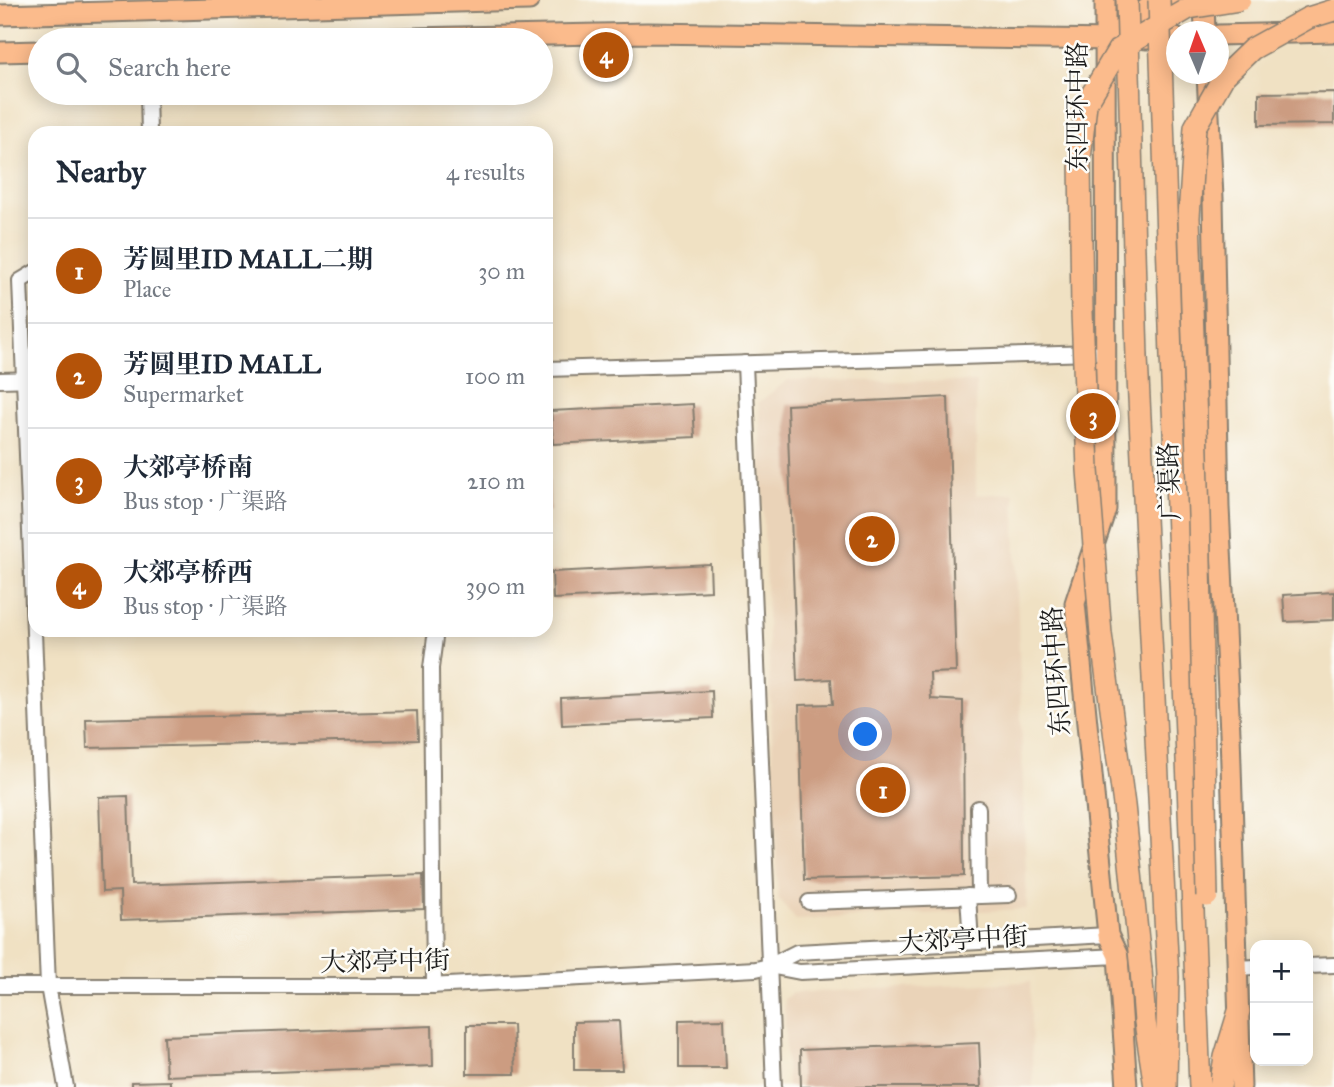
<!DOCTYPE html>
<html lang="en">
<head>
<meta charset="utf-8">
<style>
	:root { --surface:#fff; --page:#f2f2f3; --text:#1f2937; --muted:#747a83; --line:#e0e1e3; --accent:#b45309 }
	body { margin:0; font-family:"IM FELL Great Primer","Noto Serif SC",serif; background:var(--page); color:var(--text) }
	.controls { position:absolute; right:21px; bottom:21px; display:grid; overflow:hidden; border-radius:14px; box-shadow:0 4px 18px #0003 }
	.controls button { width:63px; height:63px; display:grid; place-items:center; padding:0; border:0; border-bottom:2px solid var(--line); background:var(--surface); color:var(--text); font:35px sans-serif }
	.compass { position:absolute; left:1166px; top:21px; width:63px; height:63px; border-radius:50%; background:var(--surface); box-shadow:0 4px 18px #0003; rotate:358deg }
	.you { position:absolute; left:866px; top:735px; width:24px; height:24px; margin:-18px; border:5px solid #fff; border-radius:50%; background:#1a73e8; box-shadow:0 0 0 10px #1a73e833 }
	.badge { display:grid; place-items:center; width:46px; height:46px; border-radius:50%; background:var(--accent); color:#fff; font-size:23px; font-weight:700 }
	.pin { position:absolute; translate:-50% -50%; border:4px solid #fff; box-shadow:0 2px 7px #0006 }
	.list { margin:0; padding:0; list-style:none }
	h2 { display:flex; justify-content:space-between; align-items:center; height:91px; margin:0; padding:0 28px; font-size:30px }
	h2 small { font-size:23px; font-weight:400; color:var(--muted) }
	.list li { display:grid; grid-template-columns:46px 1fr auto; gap:21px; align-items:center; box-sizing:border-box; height:105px; padding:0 28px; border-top:2px solid var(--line) }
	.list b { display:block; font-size:26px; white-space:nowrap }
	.list p { margin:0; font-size:23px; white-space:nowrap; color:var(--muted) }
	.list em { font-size:23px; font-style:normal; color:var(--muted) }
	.icon { flex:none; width:38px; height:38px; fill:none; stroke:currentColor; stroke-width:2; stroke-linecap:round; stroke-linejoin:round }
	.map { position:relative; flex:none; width:1334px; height:1087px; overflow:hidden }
	.search { position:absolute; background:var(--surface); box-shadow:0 4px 18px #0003; left:28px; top:28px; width:525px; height:77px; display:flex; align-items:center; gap:18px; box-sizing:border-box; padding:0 24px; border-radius:38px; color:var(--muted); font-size:26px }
	.panel { position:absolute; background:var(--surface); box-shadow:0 4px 18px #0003; left:28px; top:126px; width:525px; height:511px; border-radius:21px }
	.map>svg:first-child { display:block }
	.built { fill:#ead3b8 }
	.building { fill:#cc9c81 }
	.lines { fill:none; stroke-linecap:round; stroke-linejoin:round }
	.minor-casing { stroke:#867e70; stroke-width:18 }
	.major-casing { stroke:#867e70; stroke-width:23 }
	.highway-casing { stroke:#867e70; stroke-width:24 }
	.minor { stroke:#fff; stroke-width:14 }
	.major { stroke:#fbbb8c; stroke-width:19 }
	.highway { stroke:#fbbb8c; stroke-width:21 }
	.highway-bridge-casing { stroke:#867e70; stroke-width:24; stroke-linecap:butt }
	.highway-bridge { stroke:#fbbb8c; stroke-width:21 }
	.labels { text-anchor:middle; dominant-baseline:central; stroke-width:5; stroke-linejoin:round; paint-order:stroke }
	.street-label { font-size:26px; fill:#1c1c1c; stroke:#fdfcf7 }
</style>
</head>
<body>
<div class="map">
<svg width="1334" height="1087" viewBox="0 0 1334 1087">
	<rect width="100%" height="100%" fill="#fdfcf7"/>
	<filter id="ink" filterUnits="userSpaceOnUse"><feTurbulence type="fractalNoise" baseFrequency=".0143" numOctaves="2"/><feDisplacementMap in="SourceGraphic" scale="14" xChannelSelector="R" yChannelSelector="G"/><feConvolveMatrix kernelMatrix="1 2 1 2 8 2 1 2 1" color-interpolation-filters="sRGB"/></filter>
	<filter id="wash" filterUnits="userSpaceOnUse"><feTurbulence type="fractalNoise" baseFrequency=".00686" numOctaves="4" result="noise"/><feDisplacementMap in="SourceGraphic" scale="28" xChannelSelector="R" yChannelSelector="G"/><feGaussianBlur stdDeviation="1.57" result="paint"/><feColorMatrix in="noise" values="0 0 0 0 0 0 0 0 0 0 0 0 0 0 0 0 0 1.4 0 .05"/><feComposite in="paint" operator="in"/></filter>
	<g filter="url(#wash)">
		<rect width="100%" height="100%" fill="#f0e1c3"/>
		<!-- built -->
		<g class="built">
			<polygon points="788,380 976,382 976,495 1014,493 1027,909 796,920 778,898 759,402"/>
			<polygon points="1030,982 1033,1087 787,1087 784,999 792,993"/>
		</g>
		<g id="blocks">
			<!-- building -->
			<g class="building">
				<polygon points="1334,92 1334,124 1259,125 1259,93"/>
				<polygon points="948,397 956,672 930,673 931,699 963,701 964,876 804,880 799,705 833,704 831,679 797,681 787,405"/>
				<polygon points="693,404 695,437 553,444 551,411"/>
				<polygon points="546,481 549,481 550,511 546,511"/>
				<polygon points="710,564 711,591 553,599 552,572"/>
				<polygon points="1334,592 1334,620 1285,622 1283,595"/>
				<polygon points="712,691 713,718 562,725 561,698"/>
				<polygon points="417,711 418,740 87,748 86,719"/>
				<polygon points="128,796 131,885 423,875 424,909 121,920 120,891 102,892 99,797"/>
				<polygon points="724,1019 726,1068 679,1068 679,1020"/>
				<polygon points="619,1021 622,1070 574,1070 574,1022"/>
				<polygon points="467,1025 513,1025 515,1074 467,1074"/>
				<polygon points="432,1026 433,1066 166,1076 164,1036"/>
				<polygon points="979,1043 981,1087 801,1087 800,1050"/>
				<polygon points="170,1081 170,1087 131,1087 131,1082"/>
			</g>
		</g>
	</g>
	<g filter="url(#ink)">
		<use href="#blocks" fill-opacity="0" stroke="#867e70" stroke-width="2"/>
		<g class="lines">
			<!-- minor casing -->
			<g class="minor-casing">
				<g id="minor">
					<polyline points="148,93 149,133"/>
					<polyline points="35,272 20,281 24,379 48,986 66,1087"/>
					<polyline points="745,363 774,1087"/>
					<polyline points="546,369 1093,353"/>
					<polyline points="0,380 35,379"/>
					<polyline points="978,808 979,896"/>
					<polyline points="968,896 971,942"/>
					<polyline points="809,902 1009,895"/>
					<polyline points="1108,935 797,952 769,966 800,972 1118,956"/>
					<polyline points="1308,966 1334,965"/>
					<polyline points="1238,968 1255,967"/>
					<polyline points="0,986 429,986 756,969 769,966"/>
					<polyline points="434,986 431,668 436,630"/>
				</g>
			</g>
			<!-- major casing -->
			<g class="major-casing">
				<g id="major">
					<polyline points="1105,0 1106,509 1075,603 1108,935 1118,956 1127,1087"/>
					<polyline points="1204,0 1205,32"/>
					<polyline points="0,15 529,0"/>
					<polyline points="1117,32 1150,6 1163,1 1206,1"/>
					<polyline points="1218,35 1334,32"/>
					<polyline points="1146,39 1176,38"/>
					<polyline points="316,40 647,33 1116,40"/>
					<polyline points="0,52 40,51"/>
					<polyline points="1207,74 1213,198 1219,507 1230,733 1241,1087"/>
				</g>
			</g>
			<!-- highway casing -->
			<g class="highway-casing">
				<g id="highway">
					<polyline points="1171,356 1200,1087"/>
					<polyline points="1137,358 1168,977 1166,1087"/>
					<polyline points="1141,970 1145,1022 1155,1087"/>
					<polyline points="1220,1087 1225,1057 1239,1011"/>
				</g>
			</g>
			<!-- minor -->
			<use href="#minor" class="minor"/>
			<!-- major -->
			<use href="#major" class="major"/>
			<!-- highway -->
			<use href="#highway" class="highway"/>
			<!-- highway-bridge casing -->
			<g class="highway-bridge-casing">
				<g id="highway-bridge">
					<polyline points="1127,0 1137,358"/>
					<polyline points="1159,0 1171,356"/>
					<polyline points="1207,896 1199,515 1189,217 1195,127 1224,76 1252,49 1308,18 1334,10"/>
					<polyline points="1141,970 1124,805 1101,634 1088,470 1082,312 1080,159 1086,104 1118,50 1189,8 1240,0"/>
				</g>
			</g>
			<!-- highway-bridge -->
			<use href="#highway-bridge" class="highway-bridge"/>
		</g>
	</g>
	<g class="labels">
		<!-- street labels -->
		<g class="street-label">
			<text transform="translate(1077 107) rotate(-90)">东四环中路</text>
			<text transform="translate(1169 481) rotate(-92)">广渠路</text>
			<text transform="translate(1056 671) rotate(-94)">东四环中路</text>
			<text transform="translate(963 939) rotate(-3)">大郊亭中街</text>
			<text transform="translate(385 961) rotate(-1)">大郊亭中街</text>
		</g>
	</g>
</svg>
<div class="controls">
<button>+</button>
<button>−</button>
</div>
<svg class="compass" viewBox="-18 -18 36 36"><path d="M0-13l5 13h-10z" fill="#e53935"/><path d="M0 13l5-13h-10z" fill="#747a83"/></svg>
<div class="you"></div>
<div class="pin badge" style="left:883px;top:790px">1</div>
<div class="pin badge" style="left:872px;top:539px">2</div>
<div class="pin badge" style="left:1093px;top:416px">3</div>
<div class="pin badge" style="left:606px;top:55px">4</div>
<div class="search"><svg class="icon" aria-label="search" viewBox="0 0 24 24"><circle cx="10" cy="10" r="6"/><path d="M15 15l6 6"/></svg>Search here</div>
<section class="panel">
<h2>Nearby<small>4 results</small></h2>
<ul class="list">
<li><span class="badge">1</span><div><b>芳圆里ID MALL二期</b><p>Place</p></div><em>30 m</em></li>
<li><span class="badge">2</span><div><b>芳圆里ID MALL</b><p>Supermarket</p></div><em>100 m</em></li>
<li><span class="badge">3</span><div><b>大郊亭桥南</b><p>Bus stop · 广渠路</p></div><em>210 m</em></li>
<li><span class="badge">4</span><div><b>大郊亭桥西</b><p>Bus stop · 广渠路</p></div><em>390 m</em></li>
</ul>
</section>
</div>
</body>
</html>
